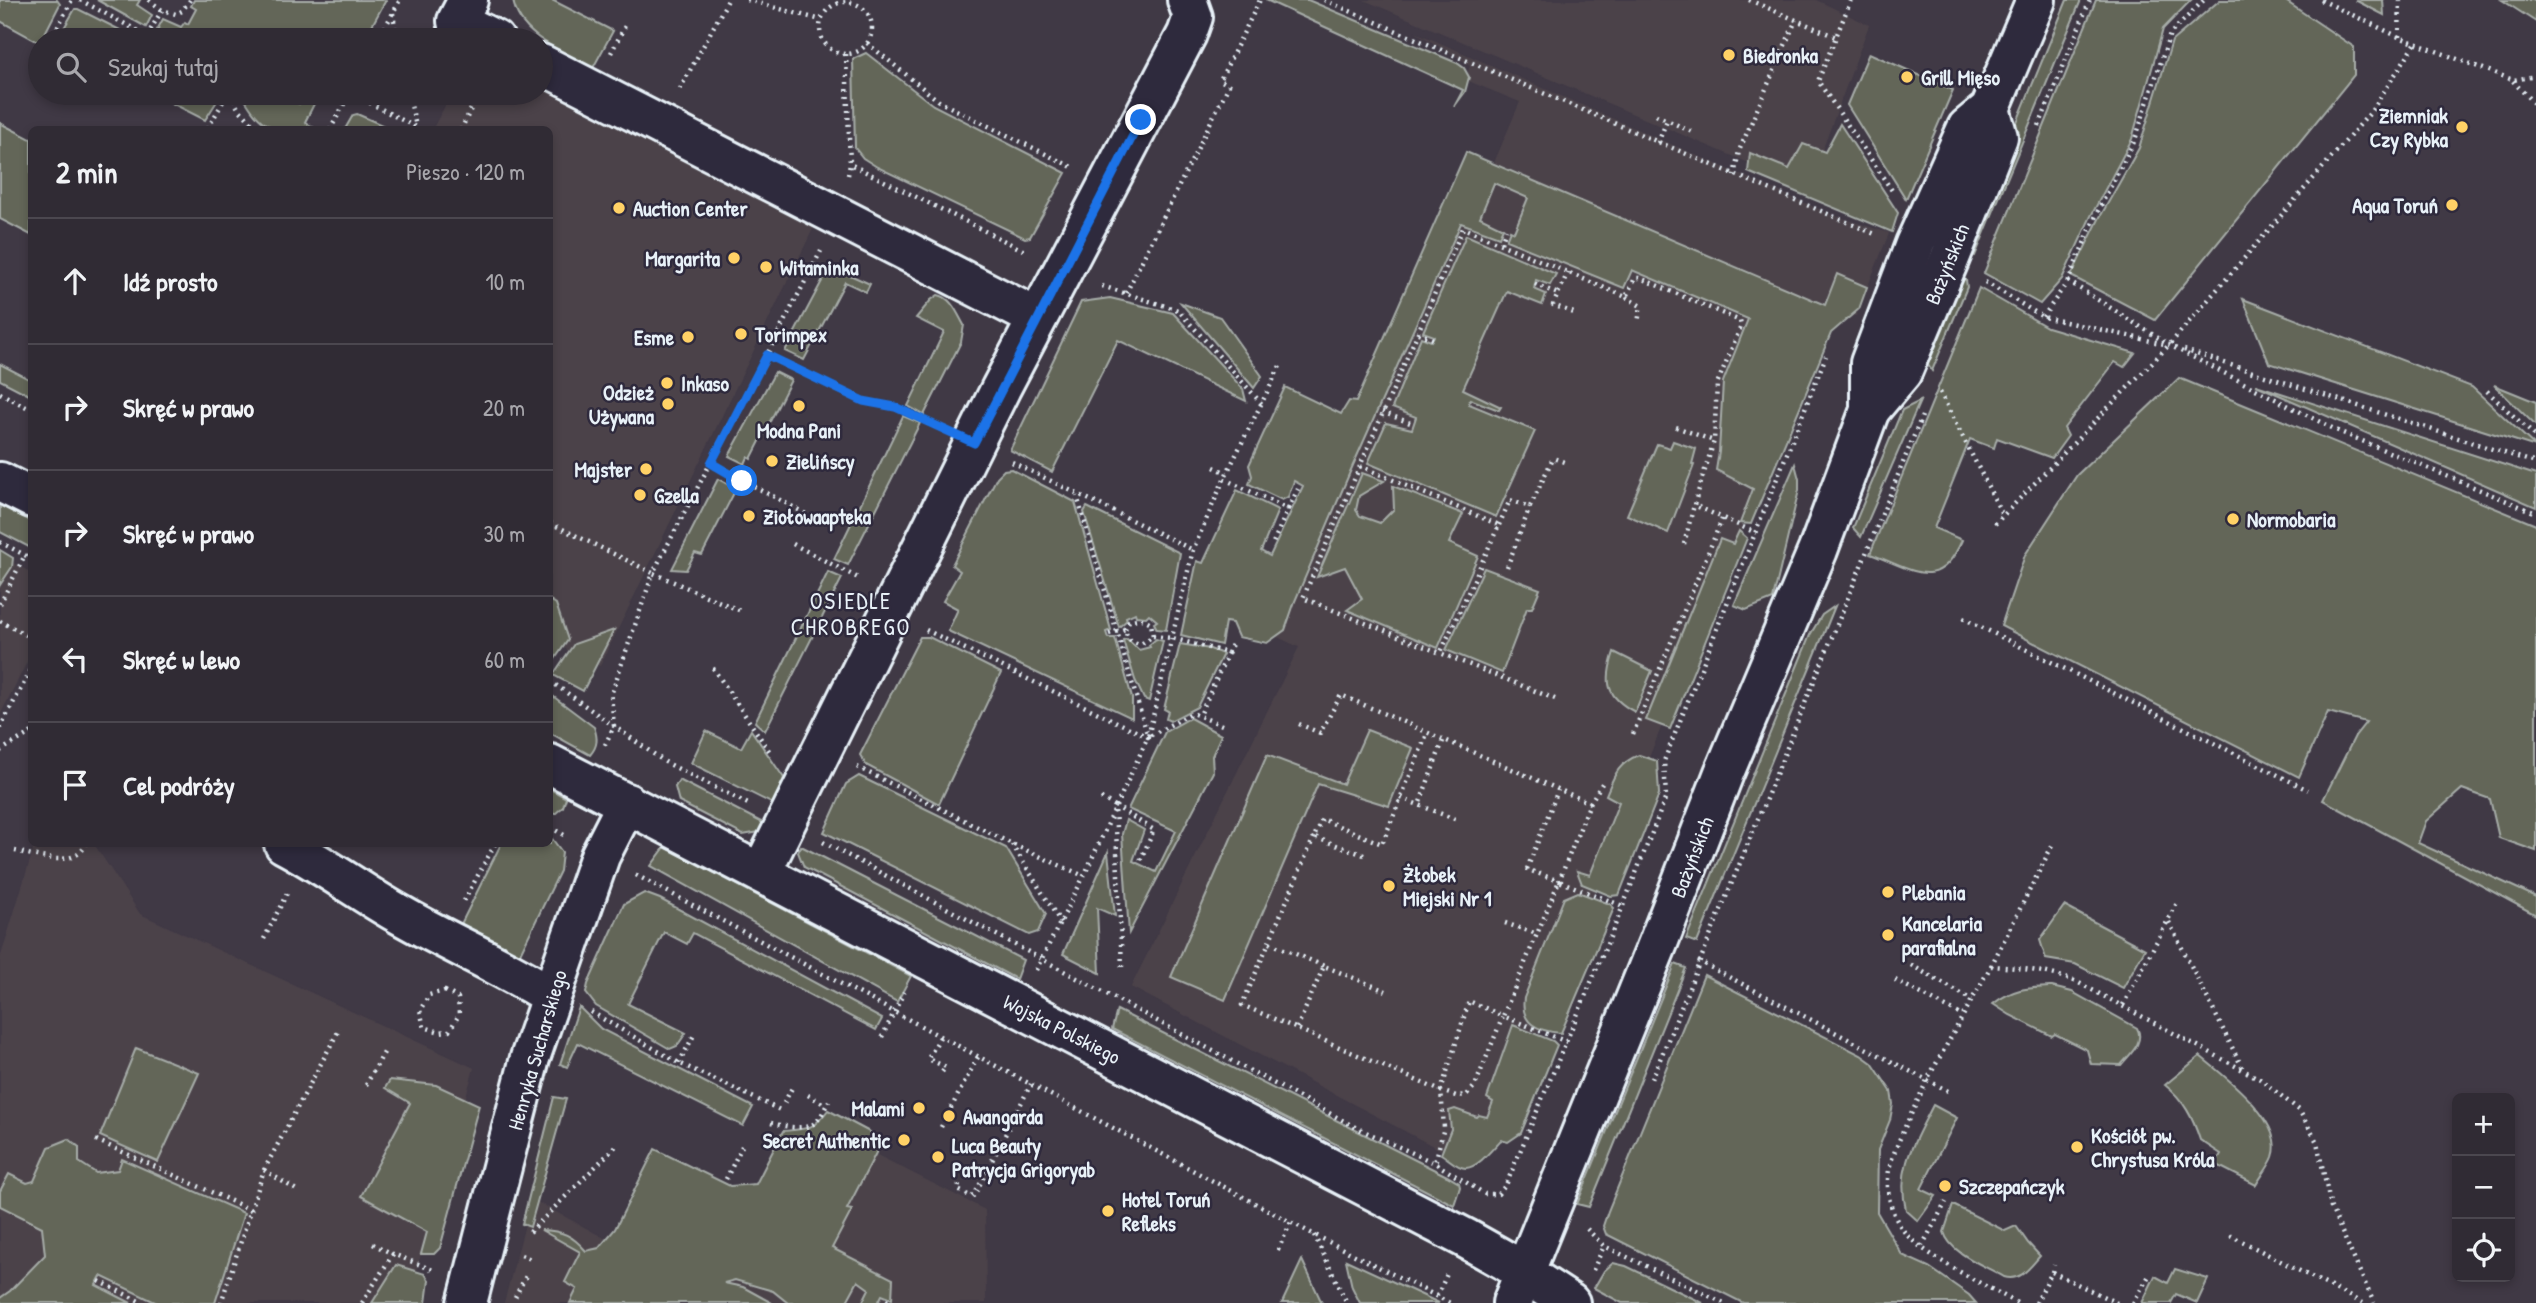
<!DOCTYPE html>
<html lang="pl">
<head>
<meta charset="utf-8">
<style>
	:root { --surface:#302b34; --page:#3c3740; --text:#f1f3f6; --muted:#a8a7ac; --line:#4b474f }
	body { margin:0; font-family:"Patrick Hand",sans-serif; background:var(--page); color:var(--text) }
	.controls { position:absolute; right:21px; bottom:21px; display:grid; overflow:hidden; border-radius:10px; box-shadow:0 4px 10px #0003 }
	.controls button { width:63px; height:63px; display:grid; place-items:center; padding:0; border:0; border-bottom:2px solid var(--line); background:var(--surface); color:var(--text); font:35px sans-serif }
	.stop { position:absolute; width:21px; height:21px; margin:-16px; border:5px solid #1a73e8; border-radius:50%; background:#fff }
	.stop.end { background:#1a73e8; border-color:#fff; box-shadow:0 2px 7px #0008 }
	.list { margin:0; padding:0; list-style:none }
	h2 { display:flex; justify-content:space-between; align-items:center; height:91px; margin:0; padding:0 28px; font-size:30px }
	h2 small { font-size:23px; font-weight:400; color:var(--muted) }
	.list li { display:grid; grid-template-columns:46px 1fr auto; gap:21px; align-items:center; box-sizing:border-box; height:126px; padding:0 28px; border-top:2px solid var(--line) }
	.list b { display:block; font-size:26px; white-space:nowrap }
	.list em { font-size:23px; font-style:normal; color:var(--muted) }
	.icon { flex:none; width:38px; height:38px; fill:none; stroke:currentColor; stroke-width:2; stroke-linecap:round; stroke-linejoin:round }
	.map { position:relative; flex:none; width:2536px; height:1303px; overflow:hidden }
	.search { position:absolute; background:var(--surface); box-shadow:0 4px 10px #0003; left:28px; top:28px; width:525px; height:77px; display:flex; align-items:center; gap:18px; box-sizing:border-box; padding:0 24px; border-radius:38px; color:var(--muted); font-size:26px }
	.panel { position:absolute; background:var(--surface); box-shadow:0 4px 10px #0003; left:28px; top:126px; width:525px; height:721px; border-radius:10px }
	.map>svg:first-child { display:block }
	.built { fill:#4c434a }
	.green { fill:#636658; stroke:#a6aca8; stroke-width:2 }
	.lines { fill:none; stroke-linecap:round; stroke-linejoin:round }
	.minor-casing { stroke:#e8f1f8; stroke-width:44 }
	.path { stroke:#e8f1f8; stroke-width:4.5; stroke-dasharray:2 5; stroke-linecap:butt }
	.minor { stroke:#2f2a3d; stroke-width:38 }
	.route { stroke:#1a73e8; stroke-width:9 }
	.poi-dot { fill:#ffd166; stroke:#2f2a3d; stroke-width:2.5 }
	.labels { text-anchor:middle; dominant-baseline:central; stroke-width:5; stroke-linejoin:round; paint-order:stroke }
	.poi-label { font-size:21px; font-weight:bold; fill:#e8f1f8; stroke:#2f2a3d; text-anchor:start }
	.street-label { font-size:21px; fill:#e8f1f8; stroke:#2f2a3d }
	.neighbourhood-label { font-size:23px; letter-spacing:2px; fill:#e8f1f8; stroke:#2f2a3d }
</style>
</head>
<body>
<div class="map">
<svg width="2536" height="1303" viewBox="0 0 2536 1303">
	<rect width="100%" height="100%" fill="#403945"/>
	<filter id="ink" filterUnits="userSpaceOnUse"><feTurbulence type="fractalNoise" baseFrequency=".0143" numOctaves="2"/><feDisplacementMap in="SourceGraphic" scale="14" xChannelSelector="R" yChannelSelector="G"/><feConvolveMatrix kernelMatrix="1 2 1 2 8 2 1 2 1" color-interpolation-filters="sRGB"/></filter>
	<g filter="url(#ink)">
		<!-- built -->
		<g class="built">
			<polygon points="1364,0 1816,0 1869,25 1808,188"/>
			<polygon points="1415,32 1830,214 1889,233 1856,316 1831,309 1492,1144 1456,1158 1131,987 1299,647 1258,628 1466,152 1494,163 1520,102 1466,80 1470,65"/>
			<polygon points="541,47 827,200 600,666 550,641 550,130 432,130 452,93 541,93"/>
			<polygon points="0,556 32,573 31,654 0,715"/>
			<polygon points="35,844 94,844 140,914 474,1068 407,1303 0,1303 0,959"/>
			<polygon points="875,1154 985,1210 986,1303 504,1303 532,1199 617,1245 827,1248"/>
		</g>
		<!-- green -->
		<g class="green">
			<polygon points="0,0 57,0 60,4 40,43 0,21"/>
			<polygon points="97,0 140,0 137,5 152,15 146,27"/>
			<polygon points="194,0 386,0 364,40 266,40 250,33 246,40 176,40 157,30 163,19 181,27 185,22 188,24 196,9 191,6"/>
			<path d="M 513,0 L 552,0 L 613,31 L 593,68 C 564,52 519,37 513,0 Z"/>
			<polygon points="1266,0 1308,0 1457,63 1464,68 1469,77 1465,92 1454,107 1463,90"/>
			<polygon points="2067,0 2081,0 1975,256 1964,251"/>
			<polygon points="2096,0 2191,0 2163,29 2132,139 2091,216 2062,279 2040,304 1984,273"/>
			<polygon points="2220,0 2284,0 2354,47 2354,75 2155,320 2071,276 2100,217 2139,148 2172,41"/>
			<polygon points="2355,0 2383,0 2384,15"/>
			<polygon points="2502,0 2536,0 2536,22"/>
			<polygon points="75,9 78,9 140,40 57,40"/>
			<polygon points="866,53 933,105 1066,173 1030,237 1025,238 877,167 863,158 855,148 853,59"/>
			<polygon points="1869,53 1953,90 1906,199 1847,105"/>
			<polygon points="152,93 218,93 219,98 205,120"/>
			<path d="M 241,93 L 278,93 L 299,104 L 305,93 L 312,93 L 318,96 L 305,122 L 313,127 L 312,129 C 270,130 263,131 241,93 Z"/>
			<polygon points="357,114 391,129 345,129 353,115"/>
			<polygon points="0,123 31,139 31,235 0,219"/>
			<polygon points="1840,124 1898,213 1892,232 1748,172 1750,153 1789,169 1803,144 1825,152"/>
			<polygon points="1466,152 1825,305 1837,274 1867,287 1859,309 1831,333 1751,524 1740,523 1753,489 1716,470 1719,452 1723,382 1748,319 1632,270 1624,288 1506,240 1510,230 1514,232 1528,198 1494,183 1480,217 1503,228 1499,237 1461,223 1350,472 1295,601 1285,630 1267,643 1238,637 1232,623 1225,622 1221,645 1181,635 1197,561 1203,563 1237,490 1278,510 1261,551 1270,556 1303,486 1294,481 1288,497 1282,500 1249,484 1252,476 1249,465 1285,387 1341,414 1349,401 1356,402"/>
			<polygon points="1466,235 1556,274 1550,285 1536,280 1534,289 1546,294 1542,305 1507,291 1463,389 1501,407 1499,410 1470,399 1469,404 1535,431 1496,517 1368,463 1386,423 1412,429 1416,417 1392,408 1421,337 1431,341 1434,336 1423,332"/>
			<polygon points="830,266 870,284 866,292 845,282 804,360 785,351"/>
			<polygon points="1957,274 1966,280 1967,287 1932,371 1923,358"/>
			<path d="M 1979,288 L 2047,327 L 2135,353 L 2124,367 L 2115,362 L 2064,428 L 2068,436 L 2052,458 L 1997,438 L 1994,448 L 1970,439 L 1934,528 L 1962,540 C 1939,594 1913,569 1870,554 Z"/>
			<path d="M 938,295 C 952,298 957,313 964,325 L 961,342 L 924,415 L 908,406 L 944,332 L 916,318 L 931,300 Z"/>
			<polygon points="1110,298 1173,313 1243,389 1246,401 1118,340 1052,472 1010,450 1081,302"/>
			<polygon points="2243,299 2472,387 2536,447 2269,363"/>
			<polygon points="1181,303 1220,317 1262,376 1254,388"/>
			<polygon points="0,364 31,380 31,396 0,380"/>
			<polygon points="775,372 791,380 751,459 748,457 745,464 729,456"/>
			<polygon points="2179,378 2536,525 2536,851 2499,838 2490,799 2462,789 2426,821 2418,843 2536,897 2536,915 2323,800 2355,736 2366,722 2328,712 2299,777 2001,626 2025,555 2077,475"/>
			<polygon points="2256,385 2536,475 2536,507"/>
			<polygon points="2494,385 2536,402 2536,426"/>
			<polygon points="1920,401 1861,537 1853,528 1902,410"/>
			<polygon points="903,416 920,423 848,565 834,559"/>
			<polygon points="1673,441 1696,449 1692,464 1694,465 1668,533 1627,515 1657,444 1670,448"/>
			<polygon points="1795,464 1799,479 1799,490 1773,599 1746,610 1734,605"/>
			<polygon points="1011,469 1075,502 1111,630 1106,632 1108,638 1115,638 1132,698 1132,718 948,631 958,609 943,601 960,571 952,565 997,477 1004,470"/>
			<polygon points="1362,473 1384,481 1359,496 1356,510 1360,516 1380,523 1394,509 1393,486 1463,514 1449,543 1478,556 1438,648 1347,610 1362,599 1345,567 1317,577"/>
			<polygon points="718,479 736,489 702,555 695,553 686,570 672,569"/>
			<polygon points="0,505 31,521 31,548 0,532"/>
			<polygon points="1087,507 1180,553 1166,630 1157,629 1154,623 1157,621 1149,614 1146,617 1136,616 1135,613 1126,617 1127,620 1119,627 1084,512"/>
			<polygon points="1739,531 1747,538 1670,729 1646,720 1720,539 1733,544"/>
			<polygon points="0,550 13,558 12,567 0,585"/>
			<polygon points="1484,568 1540,589 1532,608 1527,608 1502,673 1446,650"/>
			<polygon points="828,572 842,578 765,731 755,722"/>
			<polygon points="550,600 556,604 568,640 550,666"/>
			<polygon points="1835,606 1697,943 1686,939 1810,635 1822,615"/>
			<polygon points="614,630 583,691 553,675 574,644"/>
			<polygon points="920,637 929,637 1001,673 939,804 866,765 860,755"/>
			<polygon points="1127,639 1139,650 1150,647 1149,645 1156,639 1163,641 1149,701 1144,699 1135,680 1123,640"/>
			<polygon points="1180,644 1210,649 1223,654 1197,707 1170,721 1166,719 1168,711 1164,709"/>
			<path d="M 1614,652 L 1652,671 L 1635,712 C 1606,697 1604,682 1614,652 Z"/>
			<path d="M 550,694 L 594,727 C 598,738 598,746 590,755 L 550,733 Z"/>
			<polygon points="1190,718 1221,735 1212,756 1213,772 1129,933 1122,834 1126,820 1144,830 1133,861 1156,872 1176,831 1128,809 1165,732"/>
			<polygon points="751,730 784,778 773,804 691,763 706,731 741,748"/>
			<polygon points="1367,730 1413,748 1389,806 1318,784 1225,1000 1171,977 1267,755 1343,784"/>
			<path d="M 1639,755 L 1657,761 L 1659,794 L 1619,895 L 1611,896 L 1582,884 L 1577,871 L 1590,875 L 1619,802 L 1606,795 C 1614,776 1618,763 1639,755 Z"/>
			<polygon points="859,776 1006,848 1046,914 1038,932 1029,935 824,832 846,784"/>
			<polygon points="679,780 763,823 759,832 743,835 679,802 675,787"/>
			<polygon points="550,789 566,798 563,807 556,813 550,813"/>
			<polygon points="550,836 562,852 560,871 518,958 459,928 501,844 550,844"/>
			<polygon points="801,846 1023,960 1016,979 804,867 798,852"/>
			<polygon points="665,847 911,976 897,1002 651,866"/>
			<polygon points="1108,852 1115,916 1097,908 1100,973 1063,954"/>
			<path d="M 1578,892 L 1610,904 L 1614,908 L 1561,1033 C 1538,1031 1520,1024 1524,998 L 1564,898 Z"/>
			<polygon points="644,893 660,899 882,1019 876,1030 693,933 687,944 664,932 628,1004 686,1033 677,1046 670,1049 596,1006 586,993 588,984 624,904"/>
			<polygon points="2064,906 2145,949 2123,988 2075,964 2046,959 2040,940"/>
			<polygon points="1675,964 1686,968 1589,1207 1577,1204"/>
			<polygon points="1704,975 1861,1055 1872,1063 1891,1091 1893,1104 1890,1120 1878,1150 1877,1212 1902,1255 1929,1267 1969,1295 1976,1303 1743,1303 1606,1234 1603,1226 1608,1211"/>
			<path d="M 2052,987 L 2072,992 L 2137,1028 C 2145,1042 2130,1054 2121,1065 L 2091,1064 L 2087,1050 L 2055,1034 L 2052,1036 L 2010,1015 L 1993,1004 C 2014,988 2027,988 2052,987 Z"/>
			<polygon points="579,1007 601,1029 753,1107 743,1126 578,1043 567,1067 560,1064"/>
			<polygon points="1117,1010 1447,1176 1459,1183 1460,1187 1454,1205 1112,1029"/>
			<path d="M 1513,1025 L 1553,1041 L 1557,1045 L 1521,1133 L 1508,1142 L 1501,1140 C 1492,1149 1479,1167 1466,1168 C 1457,1168 1448,1158 1441,1154 L 1451,1129 L 1449,1111 L 1455,1109 L 1477,1117 L 1479,1115 L 1487,1117 L 1493,1102 L 1487,1098 Z"/>
			<polygon points="136,1048 199,1073 158,1162 100,1136"/>
			<path d="M 2200,1056 C 2223,1075 2286,1122 2273,1157 C 2269,1167 2261,1176 2256,1185 L 2215,1164 L 2221,1154 L 2200,1140 C 2193,1118 2184,1100 2165,1085 Z"/>
			<polygon points="390,1080 436,1085 479,1105 440,1248 434,1254 421,1254 427,1232 361,1196 410,1103 385,1088"/>
			<polygon points="554,1097 566,1099 530,1227 522,1224"/>
			<path d="M 1933,1105 L 1957,1118 L 1921,1189 L 1936,1196 L 1918,1221 L 1906,1210 C 1896,1168 1915,1141 1933,1105 Z"/>
			<path d="M 828,1110 L 879,1137 L 874,1146 L 878,1149 L 847,1209 L 852,1210 L 832,1248 L 893,1279 L 892,1299 L 882,1295 L 878,1303 L 862,1303 L 869,1289 L 858,1281 L 846,1303 L 788,1303 L 773,1291 L 735,1280 L 724,1283 L 743,1287 L 772,1303 L 570,1303 L 577,1289 L 565,1282 L 580,1252 L 541,1230 C 563,1231 572,1235 586,1251 L 599,1248 L 615,1229 L 655,1149 L 730,1186 L 756,1184 L 783,1131 C 808,1129 813,1130 828,1110 Z"/>
			<polygon points="69,1139 79,1147 79,1162 96,1173 118,1170 122,1159 244,1213 215,1303 157,1303 101,1276 96,1285 131,1303 0,1303 0,1298 10,1291 45,1255 42,1227 0,1206 0,1191 9,1174 27,1183 34,1181 49,1147"/>
			<path d="M 1953,1205 L 2005,1231 L 2016,1226 L 2028,1243 L 2040,1256 C 2030,1267 2021,1282 2004,1277 C 1986,1266 1950,1254 1944,1232 Z"/>
			<polygon points="1302,1260 1322,1303 1282,1303"/>
			<polygon points="1346,1260 1439,1303 1360,1303 1352,1287"/>
			<polygon points="1613,1263 1626,1266 1703,1303 1622,1303 1594,1288 1604,1271"/>
			<polygon points="396,1265 425,1274 429,1280 426,1303 372,1303"/>
			<polygon points="2175,1269 2208,1279 2197,1303 2176,1294 2171,1303 2142,1303 2155,1276 2168,1283"/>
		</g>
		<g class="lines">
			<!-- minor casing -->
			<g class="minor-casing">
				<g id="minor">
					<polyline points="468,0 457,21 495,40"/>
					<polyline points="541,64 1037,318"/>
					<polyline points="1870,410 1902,372 1950,258 1998,137 1990,109"/>
					<polyline points="0,482 32,498"/>
					<polyline points="550,764 1465,1238 1506,1261 1570,1303"/>
					<path d="M 284,844 C 324,865 360,892 399,914 C 449,943 502,965 551,996"/>
					<polyline points="761,873 1001,388 1187,34 1193,17 1187,0"/>
					<polyline points="467,1303 530,1058 600,856 627,803"/>
					<polyline points="1512,1303 1658,943 1724,773 1818,550 1870,410 1870,363 1915,244 1967,128 1990,109 2036,0"/>
				</g>
			</g>
			<!-- path -->
			<g class="path">
				<polyline points="80,0 155,40"/>
				<polyline points="149,0 162,10"/>
				<polyline points="747,0 821,20"/>
				<polyline points="1324,0 1875,234"/>
				<polyline points="1749,0 1836,37"/>
				<polyline points="1851,0 1818,81 1893,192"/>
				<polyline points="2321,0 2399,37 2513,80 2536,76"/>
				<circle cx="846" cy="28" r="26"/>
				<polyline points="393,13 397,40"/>
				<polyline points="147,36 162,10 176,14 182,11 190,0"/>
				<polyline points="2399,37 2400,0"/>
				<polyline points="51,40 72,0"/>
				<polyline points="378,40 400,0"/>
				<polyline points="867,43 940,102 1072,167"/>
				<polyline points="611,53 625,26"/>
				<polyline points="846,54 850,164"/>
				<polyline points="2513,81 2536,106"/>
				<polyline points="680,89 728,0"/>
				<polyline points="230,93 238,108 259,130"/>
				<polyline points="351,93 421,130"/>
				<polyline points="408,93 416,126"/>
				<polyline points="1656,115 1667,120"/>
				<polyline points="2039,126 2090,0"/>
				<polyline points="208,128 228,93"/>
				<polyline points="330,130 350,93"/>
				<polyline points="461,130 477,96 470,93"/>
				<polyline points="1658,143 1667,120 1694,133"/>
				<polyline points="848,175 850,164 1027,252"/>
				<polyline points="1734,176 1739,151 1796,20"/>
				<polyline points="1501,243 1506,229"/>
				<polyline points="1568,272 1553,305 1574,313"/>
				<polyline points="2068,281 2166,343"/>
				<polyline points="1985,282 2043,317 2169,345 2338,431 2536,513"/>
				<polyline points="1535,284 1558,294"/>
				<polyline points="1102,286 1178,310 1262,404"/>
				<polyline points="1126,293 1229,85 1220,80 1260,0"/>
				<polyline points="1626,297 1641,306 1638,322"/>
				<polyline points="2043,317 2068,281 2097,213 2135,140 2170,34 2204,0"/>
				<polyline points="1418,333 1433,339"/>
				<polyline points="2184,350 2536,463"/>
				<polyline points="767,355 863,401 895,407 937,427"/>
				<polyline points="2487,391 2536,437"/>
				<polyline points="1940,392 2003,516"/>
				<polyline points="0,393 32,410"/>
				<polyline points="1382,412 1413,424"/>
				<polyline points="1676,427 1714,441"/>
				<polyline points="1012,462 1193,550"/>
				<polyline points="711,463 808,515"/>
				<polyline points="1360,466 1499,525 1440,654"/>
				<polyline points="1214,467 1227,473"/>
				<polyline points="1224,479 1288,509 1272,545"/>
				<polyline points="1288,509 1298,489"/>
				<polyline points="550,523 653,573 821,251"/>
				<polyline points="1995,524 2169,345 2370,113 2415,44"/>
				<polyline points="1499,525 1510,500 1530,507 1553,458 1567,463"/>
				<polyline points="0,542 32,559"/>
				<polyline points="793,544 860,579"/>
				<polyline points="1684,544 1694,505"/>
				<polyline points="1507,567 1530,507"/>
				<polyline points="0,604 25,555"/>
				<polyline points="1963,618 2308,790"/>
				<polyline points="0,621 32,638"/>
				<polyline points="926,630 1148,737 1077,496"/>
				<path d="M 1109,634 L 1125,629 C 1127,639 1131,642 1141,644 L 1153,636 L 1151,623 C 1143,618 1138,618 1129,621 L 1125,629"/>
				<polyline points="1153,636 1172,638 1228,653 1200,715"/>
				<polyline points="1228,653 1233,642"/>
				<polyline points="713,668 772,755"/>
				<polyline points="550,681 665,762 750,805"/>
				<polyline points="1555,699 1303,598 1463,228 1626,297 1635,278 1640,278 1740,321 1741,326 1717,384 1714,441 1694,505 1756,533"/>
				<polyline points="1299,724 1320,733 1341,695 1590,803 1559,881 1523,868"/>
				<polyline points="1222,725 1192,713 1148,737 1193,550 1224,479 1282,362"/>
				<polyline points="0,728 32,668"/>
				<polyline points="1633,734 1722,519"/>
				<polyline points="1443,741 1419,805 1457,820"/>
				<polyline points="605,745 614,726 611,695 653,573 741,611"/>
				<polyline points="0,751 32,732"/>
				<polyline points="857,767 1012,844 1084,876"/>
				<polyline points="1101,798 1115,806"/>
				<polyline points="1401,798 1419,805"/>
				<polyline points="1590,803 1603,782"/>
				<polyline points="550,827 564,835"/>
				<polyline points="1314,837 1242,1005 1441,1091 1456,1096 1467,1095 1475,1086 1503,1016 1469,1001 1441,1091 1444,1127 1435,1163"/>
				<polyline points="823,842 1357,1128 1435,1163 1485,1194 1498,1194 1506,1185 1623,906 1666,797 1664,761 1826,356"/>
				<polyline points="1012,844 1061,923"/>
				<path d="M 15,851 C 36,855 74,870 86,844"/>
				<polyline points="1364,855 1314,837 1322,819 1382,844 1427,734"/>
				<polyline points="1527,869 1558,790"/>
				<polyline points="636,875 1313,1234 1450,1303"/>
				<polyline points="464,901 495,844"/>
				<polyline points="2169,922 2244,1071"/>
				<polyline points="1505,923 1537,934"/>
				<polyline points="264,939 287,893"/>
				<polyline points="1270,943 1324,966"/>
				<path d="M 1698,961 L 1927,1080 C 1916,1106 1901,1132 1892,1159 C 1883,1184 1889,1215 1907,1235 C 1930,1259 1987,1286 2017,1303"/>
				<polyline points="1911,965 1972,1000"/>
				<polyline points="1991,966 2054,842"/>
				<polyline points="1122,967 1115,806 1154,830 1140,861"/>
				<polyline points="1036,970 1084,876 1148,737"/>
				<polyline points="1895,980 1963,1016"/>
				<polygon points="445,991 458,998 459,1015 449,1031 440,1032 424,1027 420,1010 429,995"/>
				<polyline points="2123,1005 2177,903"/>
				<polyline points="591,1012 679,1063 780,1110"/>
				<polyline points="1297,1028 1324,966 1386,991"/>
				<polyline points="882,1037 904,992"/>
				<polyline points="940,1037 928,1059 946,1067 942,1072"/>
				<polyline points="1567,1042 1503,1016 1559,881 1623,906"/>
				<polyline points="679,1063 694,1035"/>
				<polyline points="1652,1079 1922,416"/>
				<polyline points="366,1085 386,1049"/>
				<path d="M 1948,1091 L 1927,1080 L 1991,966 C 2022,968 2049,971 2077,982 L 2260,1079 L 2299,1110 L 2317,1142 L 2331,1208 L 2374,1303"/>
				<polyline points="808,1095 826,1105"/>
				<polyline points="784,1103 793,1086"/>
				<path d="M 771,1123 C 783,1126 807,1132 817,1121 C 822,1116 825,1107 829,1101"/>
				<polyline points="941,1127 978,1057"/>
				<polyline points="96,1140 251,1210 221,1303"/>
				<polyline points="264,1170 340,1028"/>
				<polyline points="726,1179 742,1146"/>
				<polyline points="959,1185 958,1190 972,1197 975,1194 1031,1084"/>
				<polyline points="251,1210 264,1170 298,1191"/>
				<polyline points="1587,1229 1604,1246 1724,1303"/>
				<polyline points="530,1232 617,1145"/>
				<polyline points="1314,1235 1347,1303"/>
				<polyline points="2230,1235 2362,1303"/>
				<polyline points="373,1244 393,1254"/>
				<polyline points="1922,1246 1946,1202"/>
				<polyline points="1278,1250 1291,1222"/>
				<polyline points="521,1255 533,1260"/>
				<polyline points="1593,1270 1604,1246"/>
				<polyline points="2052,1272 2054,1265"/>
				<polyline points="99,1281 143,1303"/>
				<polyline points="1437,1296 1447,1274"/>
				<polyline points="515,1297 526,1276"/>
				<polyline points="886,1300 892,1303"/>
				<polyline points="362,1303 393,1254 433,1270"/>
				<polyline points="2036,1303 2052,1272 2117,1303"/>
				<polyline points="2133,1303 2150,1274"/>
			</g>
			<!-- minor -->
			<use href="#minor" class="minor"/>
		</g>
	</g>
	<g class="lines" filter="url(#ink)">
		<!-- route -->
		<polyline class="route" points="742,481 711,463 767,355 863,401 895,407 974,443 1141,120"/>
	</g>
	<!-- markers -->
	<g class="poi-dot">
		<circle cx="1729" cy="55" r="7"/>
		<circle cx="1907" cy="77" r="7"/>
		<circle cx="2462" cy="127" r="7"/>
		<circle cx="2452" cy="205" r="7"/>
		<circle cx="619" cy="208" r="7"/>
		<circle cx="734" cy="258" r="7"/>
		<circle cx="766" cy="267" r="7"/>
		<circle cx="741" cy="334" r="7"/>
		<circle cx="688" cy="337" r="7"/>
		<circle cx="667" cy="383" r="7"/>
		<circle cx="668" cy="404" r="7"/>
		<circle cx="799" cy="406" r="7"/>
		<circle cx="772" cy="461" r="7"/>
		<circle cx="646" cy="469" r="7"/>
		<circle cx="640" cy="495" r="7"/>
		<circle cx="749" cy="516" r="7"/>
		<circle cx="2233" cy="519" r="7"/>
		<circle cx="1389" cy="886" r="7"/>
		<circle cx="1888" cy="892" r="7"/>
		<circle cx="1888" cy="935" r="7"/>
		<circle cx="919" cy="1108" r="7"/>
		<circle cx="949" cy="1116" r="7"/>
		<circle cx="904" cy="1140" r="7"/>
		<circle cx="2077" cy="1147" r="7"/>
		<circle cx="938" cy="1157" r="7"/>
		<circle cx="1945" cy="1186" r="7"/>
		<circle cx="1108" cy="1211" r="7"/>
	</g>
	<g class="labels">
		<!-- poi labels -->
		<g class="poi-label">
			<text x="1743" y="55">Biedronka</text>
			<text x="1921" y="77">Grill Mięso</text>
			<text x="2448" y="115" text-anchor="end">Ziemniak<tspan x="2448" dy="24">Czy Rybka</tspan></text>
			<text x="2438" y="205" text-anchor="end">Aqua Toruń</text>
			<text x="633" y="208">Auction Center</text>
			<text x="720" y="258" text-anchor="end">Margarita</text>
			<text x="780" y="267">Witaminka</text>
			<text x="755" y="334">Torimpex</text>
			<text x="674" y="337" text-anchor="end">Esme</text>
			<text x="681" y="383">Inkaso</text>
			<text x="654" y="392" text-anchor="end">Odzież<tspan x="654" dy="24">Używana</tspan></text>
			<text x="799" y="430" text-anchor="middle">Modna Pani</text>
			<text x="786" y="461">Zielińscy</text>
			<text x="632" y="469" text-anchor="end">Majster</text>
			<text x="654" y="495">Gzella</text>
			<text x="763" y="516">Ziołowaapteka</text>
			<text x="2247" y="519">Normobaria</text>
			<text x="1403" y="874">Żłobek<tspan x="1403" dy="24">Miejski Nr 1</tspan></text>
			<text x="1902" y="892">Plebania</text>
			<text x="1902" y="923">Kancelaria<tspan x="1902" dy="24">parafialna</tspan></text>
			<text x="905" y="1108" text-anchor="end">Malami</text>
			<text x="963" y="1116">Awangarda</text>
			<text x="2091" y="1135">Kościół pw.<tspan x="2091" dy="24">Chrystusa Króla</tspan></text>
			<text x="890" y="1140" text-anchor="end">Secret Authentic</text>
			<text x="952" y="1145">Luca Beauty<tspan x="952" dy="24">Patrycja Grigoryab</tspan></text>
			<text x="1959" y="1186">Szczepańczyk</text>
			<text x="1122" y="1199">Hotel Toruń<tspan x="1122" dy="24">Refleks</tspan></text>
		</g>
		<!-- street labels -->
		<g class="street-label">
			<text transform="translate(1947 264) rotate(-68)">Bażyńskich</text>
			<text transform="translate(1692 857) rotate(-69)">Bażyńskich</text>
			<text transform="translate(1062 1029) rotate(27)">Wojska Polskiego</text>
			<text transform="translate(537 1050) rotate(-74)">Henryka Sucharskiego</text>
		</g>
		<!-- neighbourhood labels -->
		<g class="neighbourhood-label">
			<text x="851" y="600">OSIEDLE<tspan x="851" dy="26">CHROBREGO</tspan></text>
		</g>
	</g>
</svg>
<div class="controls">
<button>+</button>
<button>−</button>
<button><svg class="icon" aria-label="locate" viewBox="0 0 24 24"><circle cx="12" cy="12" r="6"/><path d="M12 2v4M12 18v4M2 12h4M18 12h4"/></svg></button>
</div>
<div class="stop" style="left:742px;top:481px"></div>
<div class="stop end" style="left:1141px;top:120px"></div>
<div class="search"><svg class="icon" aria-label="search" viewBox="0 0 24 24"><circle cx="10" cy="10" r="6"/><path d="M15 15l6 6"/></svg>Szukaj tutaj</div>
<section class="panel">
<h2>2 min<small>Pieszo · 120 m</small></h2>
<ul class="list">
<li><svg class="icon" aria-label="ahead" viewBox="0 0 24 24"><path d="M12 20V5M6 11l6-6 6 6"/></svg><div><b>Idź prosto</b></div><em>10 m</em></li>
<li><svg class="icon" aria-label="right" viewBox="0 0 24 24"><path d="M7 20v-9h11M14 6l5 5-5 5"/></svg><div><b>Skręć w prawo</b></div><em>20 m</em></li>
<li><svg class="icon" aria-label="right" viewBox="0 0 24 24"><path d="M7 20v-9h11M14 6l5 5-5 5"/></svg><div><b>Skręć w prawo</b></div><em>30 m</em></li>
<li><svg class="icon" aria-label="left" viewBox="0 0 24 24"><path d="M17 20v-9H6M10 6l-5 5 5 5"/></svg><div><b>Skręć w lewo</b></div><em>60 m</em></li>
<li><svg class="icon" aria-label="arrive" viewBox="0 0 24 24"><path d="M6 21V4h12l-3 4 3 4H6"/></svg><div><b>Cel podróży</b></div></li>
</ul>
</section>
</div>
</body>
</html>
